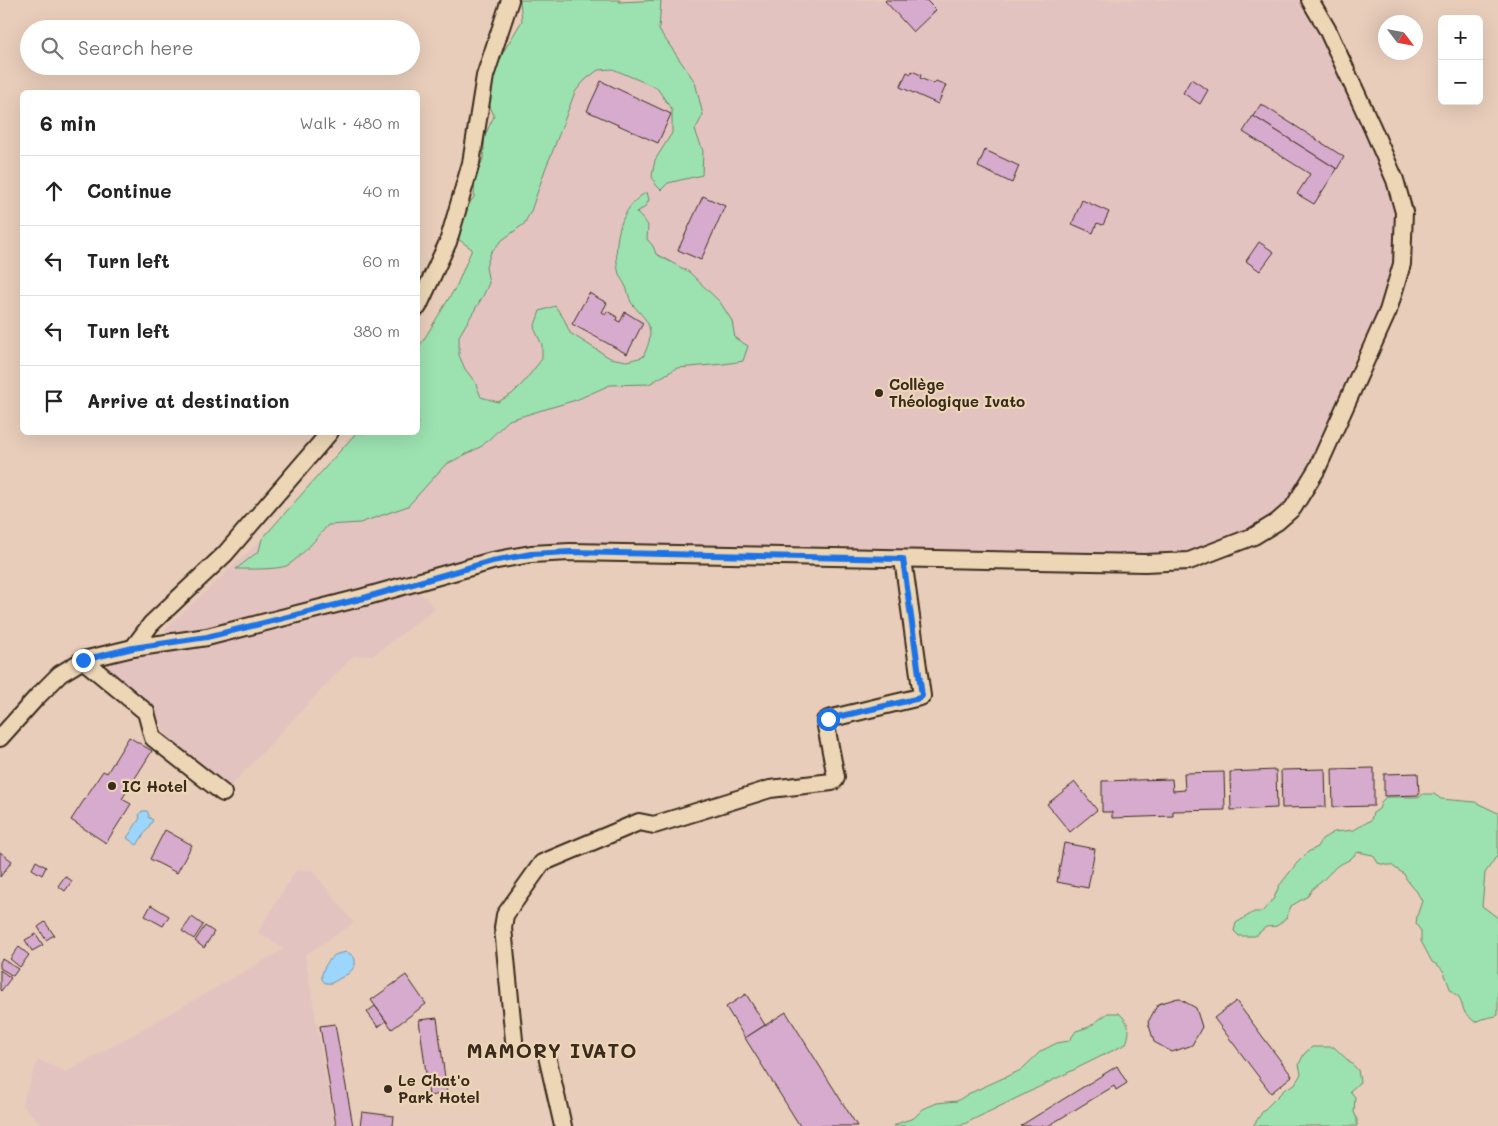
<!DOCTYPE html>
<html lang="en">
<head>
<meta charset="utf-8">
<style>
	:root { --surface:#fff; --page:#f2f2f2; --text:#222; --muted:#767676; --line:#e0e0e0 }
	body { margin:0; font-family:Mali,sans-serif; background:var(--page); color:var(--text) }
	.controls { position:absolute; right:15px; top:15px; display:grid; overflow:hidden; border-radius:8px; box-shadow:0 5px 20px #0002 }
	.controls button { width:45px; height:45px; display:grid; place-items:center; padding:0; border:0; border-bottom:1px solid var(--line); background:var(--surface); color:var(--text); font:25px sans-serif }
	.compass { position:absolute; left:1378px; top:15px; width:45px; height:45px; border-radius:50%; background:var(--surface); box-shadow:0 5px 20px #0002; rotate:122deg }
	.stop { position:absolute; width:15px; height:15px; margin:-11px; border:4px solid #1a73e8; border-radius:50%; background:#fff }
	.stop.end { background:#1a73e8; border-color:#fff; box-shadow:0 1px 5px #0008 }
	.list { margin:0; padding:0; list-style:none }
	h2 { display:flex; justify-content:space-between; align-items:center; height:65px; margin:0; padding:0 20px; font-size:21px }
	h2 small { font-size:16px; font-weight:400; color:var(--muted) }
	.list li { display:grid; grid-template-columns:32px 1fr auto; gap:15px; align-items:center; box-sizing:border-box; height:70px; padding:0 20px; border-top:1px solid var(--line) }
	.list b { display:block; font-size:19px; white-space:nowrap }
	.list em { font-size:16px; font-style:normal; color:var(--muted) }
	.icon { flex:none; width:28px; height:28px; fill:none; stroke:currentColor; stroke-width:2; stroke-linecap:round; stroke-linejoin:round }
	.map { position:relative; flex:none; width:1498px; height:1126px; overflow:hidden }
	.search { position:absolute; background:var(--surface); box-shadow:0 5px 20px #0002; left:20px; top:20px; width:400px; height:55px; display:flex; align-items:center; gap:12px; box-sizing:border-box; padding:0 18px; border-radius:28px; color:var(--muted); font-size:19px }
	.panel { position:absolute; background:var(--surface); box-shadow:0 5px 20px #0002; left:20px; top:90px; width:400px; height:345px; border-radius:8px }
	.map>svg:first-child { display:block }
	.built { fill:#e3c3c0 }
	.green { fill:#9ce2b0; stroke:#6c8667 }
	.water { fill:#9cd6fc; stroke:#7591a3 }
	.building { fill:#d7abce; stroke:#3b2a1e }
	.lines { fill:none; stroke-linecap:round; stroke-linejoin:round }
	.minor-casing { stroke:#3b2a1e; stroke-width:20 }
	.minor { stroke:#ecd6b5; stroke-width:16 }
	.route { stroke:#1a73e8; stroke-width:6 }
	.poi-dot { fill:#3b2a1e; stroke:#ecd6b5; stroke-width:2 }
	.labels { text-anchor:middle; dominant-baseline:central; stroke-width:4.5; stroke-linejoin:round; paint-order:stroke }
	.poi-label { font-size:15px; font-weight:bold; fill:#3b2a1e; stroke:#ecd6b5; text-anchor:start }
	.district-label { font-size:20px; font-weight:bold; letter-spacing:1px; fill:#3b2a1e; stroke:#ecd6b5 }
</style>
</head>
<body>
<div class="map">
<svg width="1498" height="1126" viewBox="0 0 1498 1126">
	<rect width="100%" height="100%" fill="#e8cdba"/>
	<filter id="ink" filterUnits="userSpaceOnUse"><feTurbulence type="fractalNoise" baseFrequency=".02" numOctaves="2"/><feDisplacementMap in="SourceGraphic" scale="10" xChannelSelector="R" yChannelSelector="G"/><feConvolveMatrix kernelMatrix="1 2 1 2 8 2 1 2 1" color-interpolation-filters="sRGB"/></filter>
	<g filter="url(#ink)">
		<!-- built -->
		<g class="built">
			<polygon points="561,0 1303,0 1321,33 1391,182 1398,213 1395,261 1381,308 1356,354 1310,467 1287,503 1272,517 1253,529 1192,554 1094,556 841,546 570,545 414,590 426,598 435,609 374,655 353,656 229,788 167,738 153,707 106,668 107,662 166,637 165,629 262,539 356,433 418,432 418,349 457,285 472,249"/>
			<polygon points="296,870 312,870 354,923 305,955 334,1126 44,1126 22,1105 38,1060 67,1072 284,949 258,932"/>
		</g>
		<!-- green -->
		<g class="green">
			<path d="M 520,0 L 620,0 L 619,2 L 661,0 L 659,30 L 695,82 L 703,115 L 695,130 L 703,151 L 702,175 L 668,183 L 661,190 L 655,184 L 652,176 L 655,160 L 672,133 L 672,110 L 657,88 L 613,69 L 598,70 L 585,80 L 575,92 L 552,153 L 546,167 L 531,211 L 524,224 L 501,241 L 491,252 L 486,267 L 489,283 L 483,296 L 459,336 L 459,355 L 465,369 L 475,382 L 481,397 L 498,402 L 512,394 L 523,383 L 542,359 L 542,345 L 534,328 L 540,311 L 555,306 L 564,319 L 570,333 L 610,358 L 627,361 L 643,357 C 647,348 652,338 649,327 C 647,318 636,310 631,302 C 629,298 628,292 626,287 C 624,282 619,277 618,270 C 613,242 620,206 647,192 L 649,200 L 644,208 L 636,212 L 648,225 L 647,239 L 653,246 L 656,254 L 689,272 L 720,302 L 732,321 L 735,338 L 748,346 L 743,361 L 724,364 L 677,368 L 649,384 L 610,385 L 576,400 L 509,420 L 482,446 L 445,465 L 408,506 L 360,523 L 328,525 C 318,537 301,557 288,565 C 279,570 248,569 236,569 L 259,551 L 262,539 L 356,433 L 418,432 L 418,349 L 457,285 L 472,249 L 458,239 L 461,216 L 474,197 L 475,178 L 483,159 L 485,135 L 494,116 L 488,101 L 488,86 L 497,62 L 522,21 Z"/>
			<polygon points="1423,794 1434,794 1441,799 1475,802 1498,813 1498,857 1496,857 1485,873 1482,906 1498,918 1498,1015 1496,1016 1482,1019 1475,1022 1465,1013 1459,997 1451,991 1444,972 1439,966 1432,962 1421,941 1421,931 1416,924 1417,916 1422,901 1417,892 1407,880 1404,874 1391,865 1385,865 1378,863 1373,855 1358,852 1349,860 1337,866 1321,882 1313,888 1308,896 1291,906 1287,917 1277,926 1266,927 1255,936 1239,936 1234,931 1236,923 1254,912 1262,912 1274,898 1279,886 1297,863 1308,852 1316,848 1322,839 1334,832 1354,830 1371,820 1373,813 1379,809 1382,801 1386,797 1420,797"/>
			<path d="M 1108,1013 L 1119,1013 C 1130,1024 1131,1030 1126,1044 L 960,1126 L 894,1126 L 899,1123 L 914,1118 L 923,1109 L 937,1103 L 957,1101 L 968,1094 L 1021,1070 L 1041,1051 L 1057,1043 L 1069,1041 L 1076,1031 L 1089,1027 Z"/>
			<polygon points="1312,1047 1334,1047 1358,1070 1360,1082 1350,1091 1355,1097 1354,1112 1357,1119 1357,1126 1253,1126 1263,1111 1285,1089 1295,1084 1301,1074 1299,1064 1304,1054"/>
		</g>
		<!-- water -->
		<g class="water">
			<polygon points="142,811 147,811 149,815 148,817 153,820 137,845 127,838 140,818 139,815"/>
			<path d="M 347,952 L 353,956 L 355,959 L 355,966 L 349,973 L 332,983 C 312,986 326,960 335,955 C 339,953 343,953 347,952 Z"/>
		</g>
		<!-- building -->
		<g class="building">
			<polygon points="886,0 926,0 936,10 913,32 885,1"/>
			<polygon points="912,71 921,75 920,78 934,84 936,81 946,85 938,104 900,87 907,72 911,74"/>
			<polygon points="1191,79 1208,90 1200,104 1183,93"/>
			<polygon points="601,81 671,114 658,143 587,111"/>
			<polygon points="1261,104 1344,157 1337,169 1253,116"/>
			<polygon points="1253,116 1337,169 1314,204 1297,194 1310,174 1243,132"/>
			<polygon points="985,150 1019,166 1012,183 978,167"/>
			<polygon points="703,196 725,206 701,260 678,250"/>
			<polygon points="1082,200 1109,212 1103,225 1097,223 1093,233 1072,224"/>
			<polygon points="1259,242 1274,252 1260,271 1246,261"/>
			<polygon points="589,293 607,303 602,312 606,314 607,311 617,317 616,320 620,322 625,312 643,323 627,354 572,324"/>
			<polygon points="129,737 152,751 122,799 131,804 106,843 71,820 103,771 107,773"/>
			<polygon points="1374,768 1374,806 1333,807 1332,769"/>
			<polygon points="1325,769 1326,807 1282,808 1281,770"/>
			<polygon points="1276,770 1277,808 1231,810 1230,772"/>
			<polygon points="1224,772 1225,810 1173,811 1173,816 1112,818 1112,812 1102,812 1102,781 1172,779 1173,791 1185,790 1184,773"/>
			<polygon points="1418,773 1419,795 1384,796 1384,774"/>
			<polygon points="1075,782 1097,810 1070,832 1047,804"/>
			<polygon points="165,830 192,845 177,873 150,859"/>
			<polygon points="1064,843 1095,849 1088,888 1057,882"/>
			<polygon points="0,852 12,861 0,877"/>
			<polygon points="36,861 46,867 42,875 32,869"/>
			<polygon points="65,876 72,881 65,891 58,886"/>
			<polygon points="151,905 169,916 163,926 145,916"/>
			<polygon points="192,917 203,925 194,939 182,931"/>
			<polygon points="45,922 54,935 46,940 38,927"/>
			<polygon points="205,926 214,932 204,948 195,941"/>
			<polygon points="36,934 43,945 32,951 25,940"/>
			<polygon points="19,947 29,955 20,967 10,959"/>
			<polygon points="2,959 18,969 13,976 0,968 0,962"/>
			<polygon points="0,970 11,978 1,991 0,990"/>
			<polygon points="406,975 426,1004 392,1029 371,1000"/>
			<polygon points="746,994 765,1025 745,1038 726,1007"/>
			<polygon points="1178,998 1196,1008 1202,1027 1192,1045 1172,1052 1154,1042 1148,1022 1158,1004"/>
			<polygon points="1236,1001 1292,1076 1271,1093 1214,1018"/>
			<polygon points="375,1006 386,1021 378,1027 367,1012"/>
			<polygon points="786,1012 857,1126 800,1126 745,1038"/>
			<polygon points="437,1018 447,1093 429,1096 419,1020"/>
			<polygon points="335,1024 353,1126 336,1126 320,1026"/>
			<polygon points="1117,1066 1127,1083 1116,1090 1114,1086 1048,1126 1020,1126"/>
			<polygon points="362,1112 394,1116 393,1126 360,1126"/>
		</g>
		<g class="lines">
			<!-- minor casing -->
			<g class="minor-casing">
				<g id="minor">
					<polyline points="418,307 448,242 471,163 485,76 510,0"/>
					<polyline points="133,648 151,624 225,554 330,432"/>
					<polyline points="83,660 146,712 153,738 223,793"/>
					<polyline points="0,738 36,698 60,674 83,660 133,648 207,637 364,597 492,561 531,554 570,552 1145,563 1189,561 1254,536 1277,522 1293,508 1317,469 1388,311 1402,264 1404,212 1395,180 1372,127 1327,29 1310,0"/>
					<polyline points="514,1040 503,928 505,915 542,863 639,822 654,825 770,789 832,782 835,780 836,777 825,721 828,719 920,697 922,696 903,559"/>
					<polyline points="547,1056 563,1126"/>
				</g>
			</g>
			<!-- minor -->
			<use href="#minor" class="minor"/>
		</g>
	</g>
	<g class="lines" filter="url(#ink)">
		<!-- route -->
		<polyline class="route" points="83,660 133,648 207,637 364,598 492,561 531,554 570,552 903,559 922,696 920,698 828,719"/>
	</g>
	<!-- markers -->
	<g class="poi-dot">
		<circle cx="879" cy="393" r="5"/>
		<circle cx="112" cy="786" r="5"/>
		<circle cx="388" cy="1089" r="5"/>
	</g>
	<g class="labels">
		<!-- poi labels -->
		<g class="poi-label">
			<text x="889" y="384">Collège<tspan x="889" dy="17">Théologique Ivato</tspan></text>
			<text x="122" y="786">IC Hotel</text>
			<text x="398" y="1080">Le Chat'o<tspan x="398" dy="17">Park Hotel</tspan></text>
		</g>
		<!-- district labels -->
		<g class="district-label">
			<text x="552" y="1050">MAMORY IVATO</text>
		</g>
	</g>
</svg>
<div class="controls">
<button>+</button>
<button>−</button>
</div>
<svg class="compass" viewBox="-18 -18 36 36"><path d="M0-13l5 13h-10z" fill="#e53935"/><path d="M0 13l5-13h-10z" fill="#767676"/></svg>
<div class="stop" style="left:828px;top:719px"></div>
<div class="stop end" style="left:83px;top:660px"></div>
<div class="search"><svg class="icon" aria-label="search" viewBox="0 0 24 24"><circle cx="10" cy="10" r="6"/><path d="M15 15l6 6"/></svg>Search here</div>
<section class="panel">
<h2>6 min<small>Walk · 480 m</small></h2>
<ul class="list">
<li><svg class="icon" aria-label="ahead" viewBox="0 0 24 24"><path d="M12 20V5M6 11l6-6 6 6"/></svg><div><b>Continue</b></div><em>40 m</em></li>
<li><svg class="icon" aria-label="left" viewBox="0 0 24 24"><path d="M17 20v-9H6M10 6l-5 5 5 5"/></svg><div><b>Turn left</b></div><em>60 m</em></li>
<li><svg class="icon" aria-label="left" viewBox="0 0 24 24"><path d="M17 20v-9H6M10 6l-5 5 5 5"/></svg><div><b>Turn left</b></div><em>380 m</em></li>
<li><svg class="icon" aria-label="arrive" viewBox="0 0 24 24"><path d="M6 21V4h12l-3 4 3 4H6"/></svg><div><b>Arrive at destination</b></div></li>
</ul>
</section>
</div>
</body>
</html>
